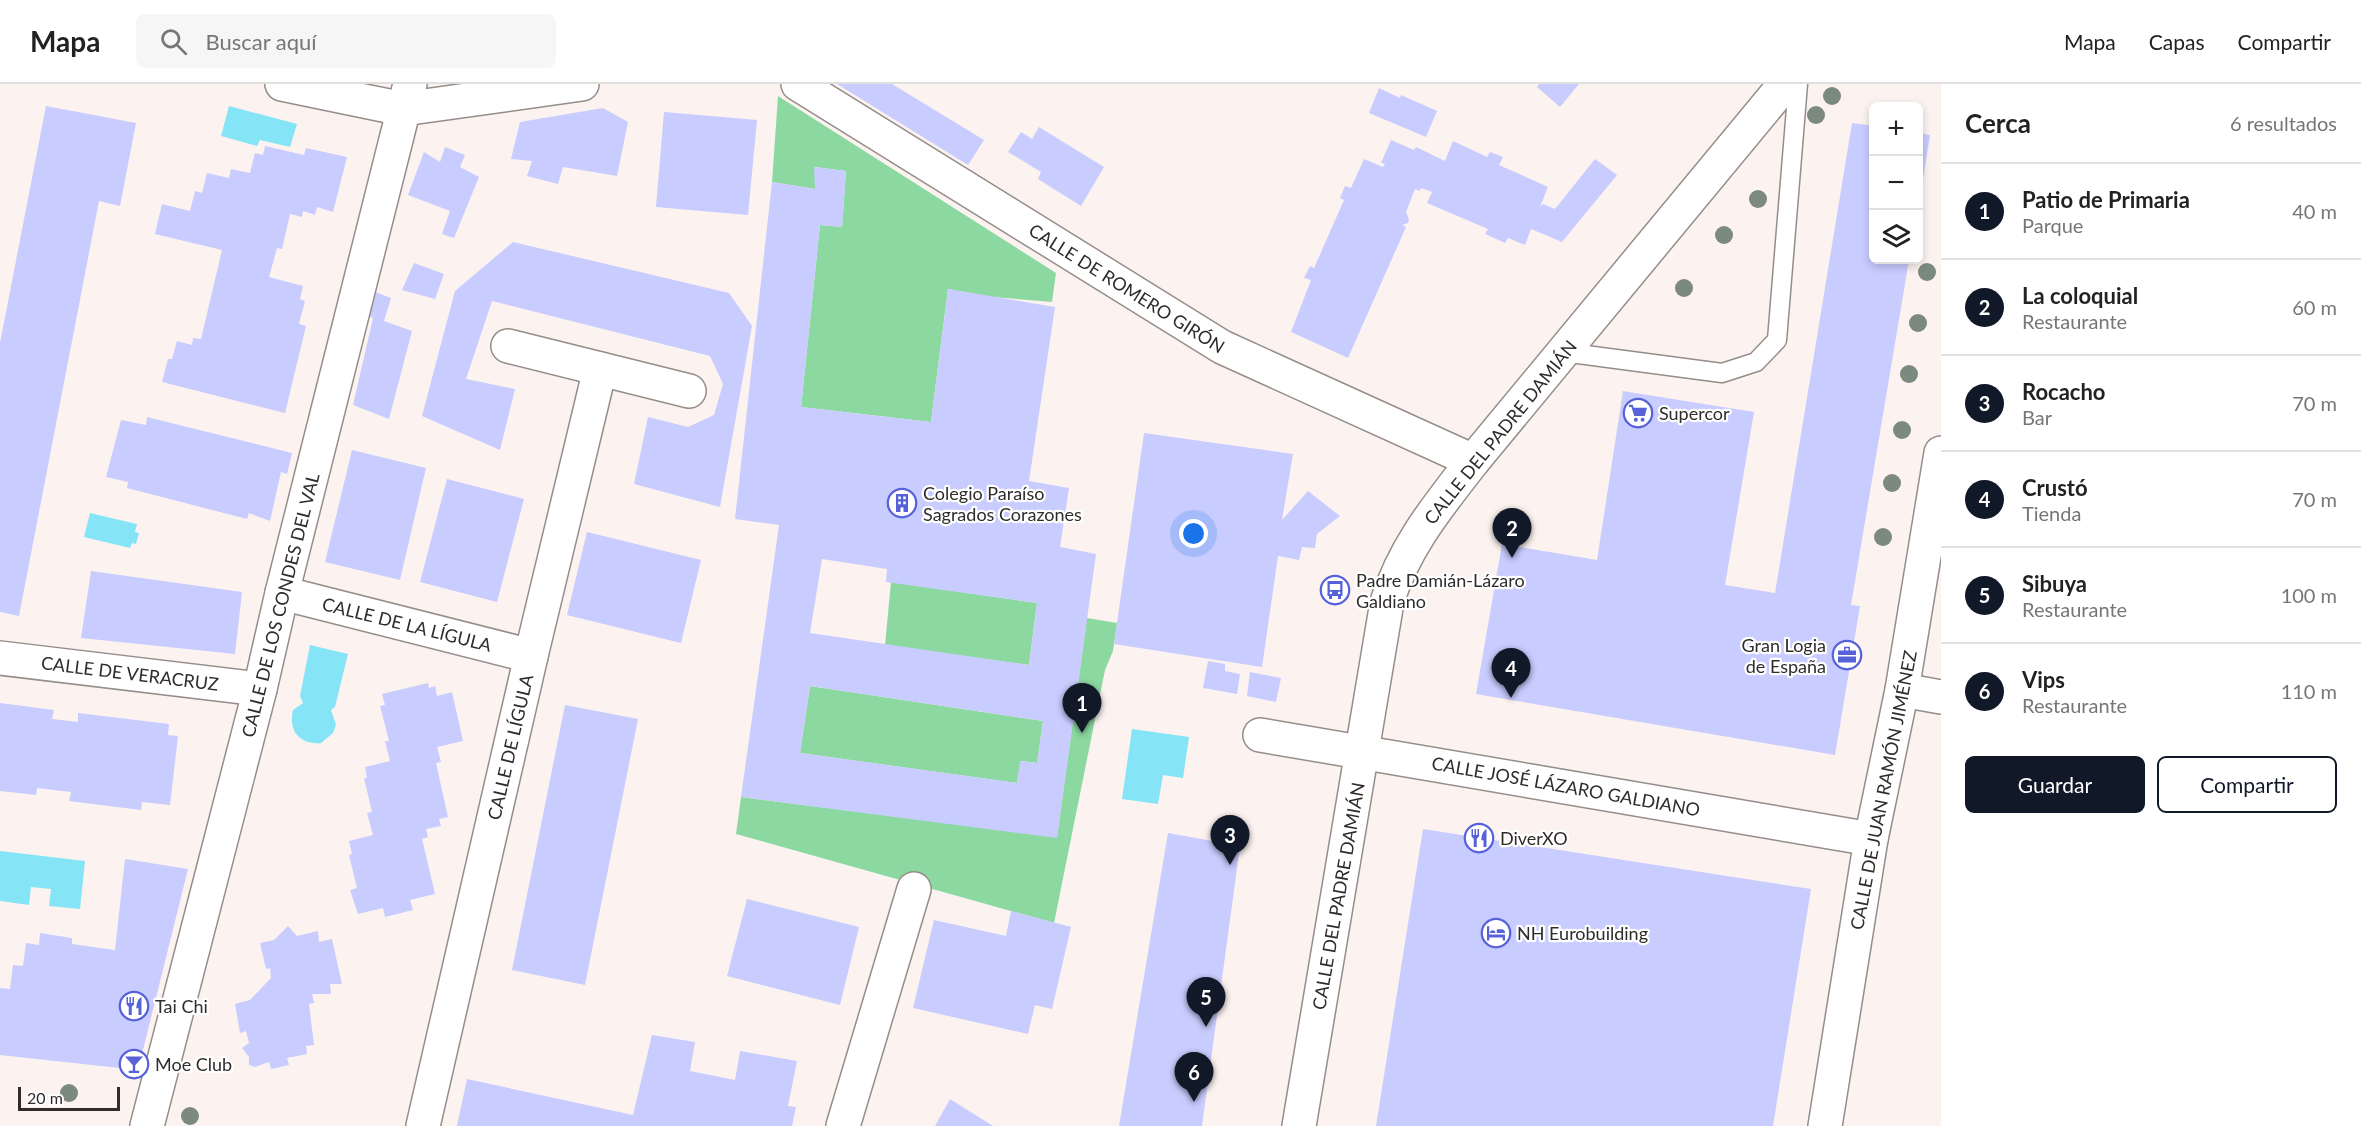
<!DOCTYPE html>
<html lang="es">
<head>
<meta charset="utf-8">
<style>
	:root { --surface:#fff; --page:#f6f6f6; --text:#222; --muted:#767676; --line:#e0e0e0; --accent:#111827 }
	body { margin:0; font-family:Lato,sans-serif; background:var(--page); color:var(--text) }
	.controls { position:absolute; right:18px; top:18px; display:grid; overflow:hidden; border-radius:9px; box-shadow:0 3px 9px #0003 }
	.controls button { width:54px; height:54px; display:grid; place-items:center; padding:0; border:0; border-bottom:2px solid var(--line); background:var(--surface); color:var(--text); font:30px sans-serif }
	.scale { position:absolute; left:18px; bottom:15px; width:102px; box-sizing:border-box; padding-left:6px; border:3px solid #2f2c2b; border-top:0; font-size:16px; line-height:21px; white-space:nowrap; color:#2f2c2b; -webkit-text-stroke:4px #fff; paint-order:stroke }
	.you { position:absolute; left:1194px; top:450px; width:21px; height:21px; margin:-15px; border:4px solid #fff; border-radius:50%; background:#1a73e8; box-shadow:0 0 0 9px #1a73e833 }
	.badge { display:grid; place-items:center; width:39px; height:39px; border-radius:50%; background:var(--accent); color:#fff; font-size:20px; font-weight:700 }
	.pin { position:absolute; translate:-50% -50px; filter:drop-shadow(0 2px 3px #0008) }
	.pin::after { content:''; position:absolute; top:32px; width:21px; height:18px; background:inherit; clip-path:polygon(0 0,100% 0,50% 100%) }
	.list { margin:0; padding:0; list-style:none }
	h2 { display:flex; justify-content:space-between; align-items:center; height:78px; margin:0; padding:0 24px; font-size:26px }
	h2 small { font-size:20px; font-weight:400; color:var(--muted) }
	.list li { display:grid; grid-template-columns:39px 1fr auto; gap:18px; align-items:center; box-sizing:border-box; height:96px; padding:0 24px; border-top:2px solid var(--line) }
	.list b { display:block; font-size:22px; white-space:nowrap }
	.list p { margin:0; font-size:20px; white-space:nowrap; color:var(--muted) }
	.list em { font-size:20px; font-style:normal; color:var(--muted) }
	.actions { display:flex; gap:12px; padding:18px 24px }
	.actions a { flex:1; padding:14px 0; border:2px solid var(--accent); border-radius:9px; text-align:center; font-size:21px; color:var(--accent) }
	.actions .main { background:var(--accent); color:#fff }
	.icon { flex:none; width:33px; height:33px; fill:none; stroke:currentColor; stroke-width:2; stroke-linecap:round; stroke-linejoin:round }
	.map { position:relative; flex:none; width:1941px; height:1042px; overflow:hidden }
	header { display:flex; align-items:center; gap:36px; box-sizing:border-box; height:84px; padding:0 30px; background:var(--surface); border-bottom:2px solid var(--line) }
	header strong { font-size:28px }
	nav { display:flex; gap:33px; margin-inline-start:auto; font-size:21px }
	.search { width:420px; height:54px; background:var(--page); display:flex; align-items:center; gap:15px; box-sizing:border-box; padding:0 21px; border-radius:9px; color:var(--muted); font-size:22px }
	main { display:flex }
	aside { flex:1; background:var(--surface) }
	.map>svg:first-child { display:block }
	.green { fill:#8bd9a1 }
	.water { fill:#86e4f7 }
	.building { fill:#c8ccfe; fill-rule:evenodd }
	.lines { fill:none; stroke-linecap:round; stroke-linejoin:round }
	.service-casing { stroke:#958d8a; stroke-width:21 }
	.minor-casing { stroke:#958d8a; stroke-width:36 }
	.tertiary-casing { stroke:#958d8a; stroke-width:36 }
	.service { stroke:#fff; stroke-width:18 }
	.minor { stroke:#fff; stroke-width:33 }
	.tertiary { stroke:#fff; stroke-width:33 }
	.tree { fill:#7b8a7c }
	.labels { text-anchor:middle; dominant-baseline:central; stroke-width:4.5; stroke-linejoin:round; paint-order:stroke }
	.street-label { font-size:18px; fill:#2f2c2b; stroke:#fff }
	.poi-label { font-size:18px; fill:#2f2c2b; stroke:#fff; text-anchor:start }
</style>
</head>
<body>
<header>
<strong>Mapa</strong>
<div class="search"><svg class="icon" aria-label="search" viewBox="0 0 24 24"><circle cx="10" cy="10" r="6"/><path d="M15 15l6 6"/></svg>Buscar aquí</div>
<nav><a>Mapa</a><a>Capas</a><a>Compartir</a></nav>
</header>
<main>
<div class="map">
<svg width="1941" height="1042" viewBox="0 0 1941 1042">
	<rect width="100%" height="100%" fill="#fcf3f0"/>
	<!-- green -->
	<g class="green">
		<polygon points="778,12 1056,189 1052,218 993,213 948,205 931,338 801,323 820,141 842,143 846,87 815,83 815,105 772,98"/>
		<polygon points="891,498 1037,519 1029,581 885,561"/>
		<polygon points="1087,534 1117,539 1113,567 1105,586 1054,839 736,750 741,713 1057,753"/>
		<polygon points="810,602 1043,637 1037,679 1021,677 1017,699 800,669"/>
	</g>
	<!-- water -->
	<g class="water">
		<polygon points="229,22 297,40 290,63 260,56 257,62 221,52"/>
		<polygon points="90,429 137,440 135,448 139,449 136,460 132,459 130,464 84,453"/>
		<path d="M 310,561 L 348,570 L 335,623 L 331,626 L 336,641 L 333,649 L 321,659 C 300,661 288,647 293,626 L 303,619 L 300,612 Z"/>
		<polygon points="1132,645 1189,653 1183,694 1163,691 1158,720 1122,715"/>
		<polygon points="0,767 85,777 80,825 49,822 51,805 31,803 29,821 0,817"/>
	</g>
	<!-- building -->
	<g class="building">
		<polygon points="837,0 892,0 984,56 968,81"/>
		<polygon points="1539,0 1579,0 1560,23 1537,3"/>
		<polygon points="1379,4 1400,14 1401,11 1437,27 1426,53 1369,29"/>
		<polygon points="46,22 136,39 120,122 99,117 19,532 0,528 0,259"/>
		<polygon points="603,24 628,38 617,92 563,83 558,100 527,92 532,77 511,75 520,38"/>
		<polygon points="664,28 757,36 748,131 656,123"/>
		<polygon points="1852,39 1874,42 1874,176 1909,176 1851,521 1860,522 1835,671 1476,610 1502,460 1597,476 1623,307 1754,328 1725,501 1775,509"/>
		<polygon points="1039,43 1104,83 1081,122 1038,95 1041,88 1008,68 1021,48 1032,55"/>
		<polygon points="1918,49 1930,51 1920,114 1918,114"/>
		<polygon points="1391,56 1414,66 1416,63 1445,77 1453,57 1487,73 1490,68 1503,73 1499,81 1548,103 1540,123 1543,120 1555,125 1595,75 1617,91 1562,158 1531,145 1525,161 1508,154 1505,159 1485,150 1488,145 1427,119 1432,108 1421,104 1420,107 1415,105 1406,128 1409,135 1408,139 1402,141 1406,143 1348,274 1291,248 1311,196 1304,194 1310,182 1314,184 1344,116 1340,114 1345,102 1351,104 1364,75 1383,83 1385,80 1381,79"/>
		<polygon points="265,62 304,71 306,64 347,73 333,128 317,123 315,131 303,127 302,133 290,130 282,165 277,164 269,193 303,202 300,215 305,217 299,240 306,242 285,329 162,298 168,275 172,275 177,257 192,261 193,254 201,255 222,166 155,150 162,120 190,127 195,107 202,109 207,89 229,94 231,85 250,89 255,69 263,71"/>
		<polygon points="445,63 465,71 460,83 479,93 454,154 442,150 450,127 408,111 424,68 440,78"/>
		<path d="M 814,83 L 846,87 L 842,143 L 820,141 L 801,323 L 931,338 L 948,205 L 1055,223 L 1029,397 L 1069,404 L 1060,463 L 1096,470 L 1057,754 L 741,713 L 779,441 L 735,435 L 772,98 L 815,105 ZM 822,475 L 887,485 L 886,498 L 1037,519 L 1029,581 L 810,549 ZM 810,602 L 1043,637 L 1037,679 L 1020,677 L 1017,699 L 800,669 Z"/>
		<polygon points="513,158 729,209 752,242 720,423 634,400 648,333 688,343 714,331 723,300 710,272 492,217 466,295 515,305 500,366 422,332 455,207"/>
		<polygon points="414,179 444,190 435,215 402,206"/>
		<polygon points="370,206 391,214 384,237 412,247 389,335 353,321 373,234 363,230"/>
		<polygon points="147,333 292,369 287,390 281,388 270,437 249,429 247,435 127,404 128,398 106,393 121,336 146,341"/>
		<polygon points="1144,349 1293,370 1282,436 1308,407 1340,432 1317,450 1315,464 1302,463 1299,476 1278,472 1262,583 1114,560"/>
		<polygon points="352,366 426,384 400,496 325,478"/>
		<polygon points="447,395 524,415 497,518 420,498"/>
		<polygon points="587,448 701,476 681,559 567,531"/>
		<polygon points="91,487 242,508 235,570 81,554"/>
		<polygon points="1208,577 1225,580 1225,587 1240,590 1237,610 1203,604"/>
		<polygon points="1250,588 1281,594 1276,618 1247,612"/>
		<polygon points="428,599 429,604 435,602 437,612 452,608 463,657 437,663 441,678 436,679 448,733 439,735 441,742 426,745 428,753 422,755 435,810 410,816 413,826 385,833 383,824 358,830 350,806 357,804 349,771 352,770 349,757 373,751 367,729 372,728 364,694 367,694 365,683 390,677 385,657 389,657 380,622 385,621 382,610"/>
		<polygon points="0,619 54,626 52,635 78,638 78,629 169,640 168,651 178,652 170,721 142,718 141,726 69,717 71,708 37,704 36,711 0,707"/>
		<polygon points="565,621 638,635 585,901 512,886"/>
		<polygon points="1423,745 1811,805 1773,1042 1376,1042"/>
		<polygon points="1168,749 1240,762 1202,1042 1119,1042"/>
		<polygon points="125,775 188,785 138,986 0,971 0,904 10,905 13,881 23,882 26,859 39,861 40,849 72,854 72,860 115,866"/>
		<polygon points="747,815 859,843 840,921 727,892"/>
		<polygon points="1011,827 1071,843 1052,925 1035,921 1028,950 913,924 934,836 1006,852"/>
		<polygon points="288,842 297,852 318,847 319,858 332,855 342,900 330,900 331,910 312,910 314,919 309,920 314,961 306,962 307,970 287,974 289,981 271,985 269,978 255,983 249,981 249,973 242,964 249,959 246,947 240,949 235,920 250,916 271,894 270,884 266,885 260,859 274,856"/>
		<polygon points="652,951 695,958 690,987 735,996 740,967 797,977 788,1022 796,1023 792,1042 457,1042 467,995 633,1031"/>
		<polygon points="950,1015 993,1042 935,1042"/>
	</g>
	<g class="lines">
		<!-- service casing -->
		<g class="service-casing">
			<polyline id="service" points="1563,268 1722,289 1756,278 1777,256 1798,0"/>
		</g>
		<!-- minor casing -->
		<g class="minor-casing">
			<g id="minor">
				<polyline points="282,0 403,25 582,0"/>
				<polyline points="798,0 1222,263 1473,377"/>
				<polyline points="508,262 689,307"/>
				<polyline points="282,509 531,572"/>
				<polyline points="0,574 260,605"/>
				<polyline points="1902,606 1941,613"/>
				<polyline points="1260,651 1871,755"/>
				<polyline points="147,1042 260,605 282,509 410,0"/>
				<polyline points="423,1042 531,572 600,285"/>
				<polyline points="843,1042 914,805"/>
				<polyline points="1825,1042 1871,755 1902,606 1941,369"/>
			</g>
		</g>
		<!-- tertiary casing -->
		<g class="tertiary-casing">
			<path id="tertiary" d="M 1299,1042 L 1387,518 C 1404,463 1438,422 1473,377 L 1785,0"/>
		</g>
		<!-- service -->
		<use href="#service" class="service"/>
		<!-- minor -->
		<use href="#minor" class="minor"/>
		<!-- tertiary -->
		<use href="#tertiary" class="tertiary"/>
	</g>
	<!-- trees -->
	<g class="tree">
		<circle cx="1832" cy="12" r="9"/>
		<circle cx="1816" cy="31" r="9"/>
		<circle cx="1758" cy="115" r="9"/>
		<circle cx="1724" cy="151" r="9"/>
		<circle cx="1927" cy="188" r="9"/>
		<circle cx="1684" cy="204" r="9"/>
		<circle cx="1918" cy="239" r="9"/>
		<circle cx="1909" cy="290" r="9"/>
		<circle cx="1902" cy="346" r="9"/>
		<circle cx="1892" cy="399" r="9"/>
		<circle cx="1883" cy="453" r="9"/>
		<circle cx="69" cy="1009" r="9"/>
		<circle cx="190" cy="1032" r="9"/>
	</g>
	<!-- icons -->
	<defs>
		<g id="supermarket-ring" transform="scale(1.5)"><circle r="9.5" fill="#fff" stroke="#5762d9" stroke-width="1.5"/><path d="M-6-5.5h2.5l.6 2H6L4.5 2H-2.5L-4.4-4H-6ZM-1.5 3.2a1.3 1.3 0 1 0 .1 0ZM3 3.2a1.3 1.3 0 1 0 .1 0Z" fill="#5762d9"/></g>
		<g id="building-ring" transform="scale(1.5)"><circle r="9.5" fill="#fff" stroke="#5762d9" stroke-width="1.5"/><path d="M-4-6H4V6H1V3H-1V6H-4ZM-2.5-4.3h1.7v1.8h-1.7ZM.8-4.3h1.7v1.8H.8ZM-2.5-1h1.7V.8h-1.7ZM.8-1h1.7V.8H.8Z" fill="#5762d9"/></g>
		<g id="bus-ring" transform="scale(1.5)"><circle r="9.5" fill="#fff" stroke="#5762d9" stroke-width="1.5"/><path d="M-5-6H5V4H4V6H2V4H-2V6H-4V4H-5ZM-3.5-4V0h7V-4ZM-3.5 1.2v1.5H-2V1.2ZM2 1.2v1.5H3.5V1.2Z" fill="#5762d9"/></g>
		<g id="office-ring" transform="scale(1.5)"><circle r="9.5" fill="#fff" stroke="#5762d9" stroke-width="1.5"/><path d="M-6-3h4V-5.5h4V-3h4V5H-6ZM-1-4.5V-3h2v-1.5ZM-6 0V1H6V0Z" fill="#5762d9"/></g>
		<g id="restaurant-ring" transform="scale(1.5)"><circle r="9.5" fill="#fff" stroke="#5762d9" stroke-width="1.5"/><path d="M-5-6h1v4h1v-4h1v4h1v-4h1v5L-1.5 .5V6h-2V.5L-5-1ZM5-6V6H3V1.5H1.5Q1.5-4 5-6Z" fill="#5762d9"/></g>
		<g id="hotel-ring" transform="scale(1.5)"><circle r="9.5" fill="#fff" stroke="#5762d9" stroke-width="1.5"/><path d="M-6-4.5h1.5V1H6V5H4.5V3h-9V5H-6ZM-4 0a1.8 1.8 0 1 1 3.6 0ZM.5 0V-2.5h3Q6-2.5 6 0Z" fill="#5762d9"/></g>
		<g id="bar-ring" transform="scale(1.5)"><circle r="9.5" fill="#fff" stroke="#5762d9" stroke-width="1.5"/><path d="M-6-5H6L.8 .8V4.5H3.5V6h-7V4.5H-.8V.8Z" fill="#5762d9"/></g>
	</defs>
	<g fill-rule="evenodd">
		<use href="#supermarket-ring" x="1638" y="329"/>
		<use href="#building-ring" x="902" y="419"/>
		<use href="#bus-ring" x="1335" y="506"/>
		<use href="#office-ring" x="1847" y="571"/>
		<use href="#restaurant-ring" x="1479" y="754"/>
		<use href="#hotel-ring" x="1496" y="849"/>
		<use href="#restaurant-ring" x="134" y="922"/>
		<use href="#bar-ring" x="134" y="980"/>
	</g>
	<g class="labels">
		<!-- street labels -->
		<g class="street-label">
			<text transform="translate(1127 204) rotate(32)">CALLE DE ROMERO GIRÓN</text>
			<text transform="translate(1500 348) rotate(-51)">CALLE DEL PADRE DAMIÁN</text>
			<text transform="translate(280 521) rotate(-76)">CALLE DE LOS CONDES DEL VAL</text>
			<text transform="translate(407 540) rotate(14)">CALLE DE LA LÍGULA</text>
			<text transform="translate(130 589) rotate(7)">CALLE DE VERACRUZ</text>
			<text transform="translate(510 663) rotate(-77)">CALLE DE LÍGULA</text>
			<text transform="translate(1566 702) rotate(10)">CALLE JOSÉ LÁZARO GALDIANO</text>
			<text transform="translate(1883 706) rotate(-79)">CALLE DE JUAN RAMÓN JIMÉNEZ</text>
			<text transform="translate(1338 812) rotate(-80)">CALLE DEL PADRE DAMIÁN</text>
		</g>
		<!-- poi labels -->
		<g class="poi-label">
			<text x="1659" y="329">Supercor</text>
			<text x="923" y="409">Colegio Paraíso<tspan x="923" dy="21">Sagrados Corazones</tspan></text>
			<text x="1356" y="496">Padre Damián-Lázaro<tspan x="1356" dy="21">Galdiano</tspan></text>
			<text x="1826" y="561" text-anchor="end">Gran Logia<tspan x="1826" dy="21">de España</tspan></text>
			<text x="1500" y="754">DiverXO</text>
			<text x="1517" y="849">NH Eurobuilding</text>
			<text x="155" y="922">Tai Chi</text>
			<text x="155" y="980">Moe Club</text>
		</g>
	</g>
</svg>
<div class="controls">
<button>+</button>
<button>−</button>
<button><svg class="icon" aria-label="layers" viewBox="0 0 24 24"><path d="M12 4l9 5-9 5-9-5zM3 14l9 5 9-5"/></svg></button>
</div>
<div class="scale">20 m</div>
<div class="you"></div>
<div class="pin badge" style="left:1082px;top:649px">1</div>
<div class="pin badge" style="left:1512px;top:474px">2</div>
<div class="pin badge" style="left:1230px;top:781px">3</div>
<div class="pin badge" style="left:1511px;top:614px">4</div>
<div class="pin badge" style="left:1206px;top:943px">5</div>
<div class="pin badge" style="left:1194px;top:1018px">6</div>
</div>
<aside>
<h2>Cerca<small>6 resultados</small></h2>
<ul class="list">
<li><span class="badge">1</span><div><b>Patio de Primaria</b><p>Parque</p></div><em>40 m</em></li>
<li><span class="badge">2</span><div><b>La coloquial</b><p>Restaurante</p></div><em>60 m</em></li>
<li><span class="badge">3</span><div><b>Rocacho</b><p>Bar</p></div><em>70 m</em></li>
<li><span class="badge">4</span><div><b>Crustó</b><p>Tienda</p></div><em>70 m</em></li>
<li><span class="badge">5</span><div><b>Sibuya</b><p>Restaurante</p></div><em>100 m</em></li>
<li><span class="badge">6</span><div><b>Vips</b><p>Restaurante</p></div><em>110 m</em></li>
</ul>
<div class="actions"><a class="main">Guardar</a><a>Compartir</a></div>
</aside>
</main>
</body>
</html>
